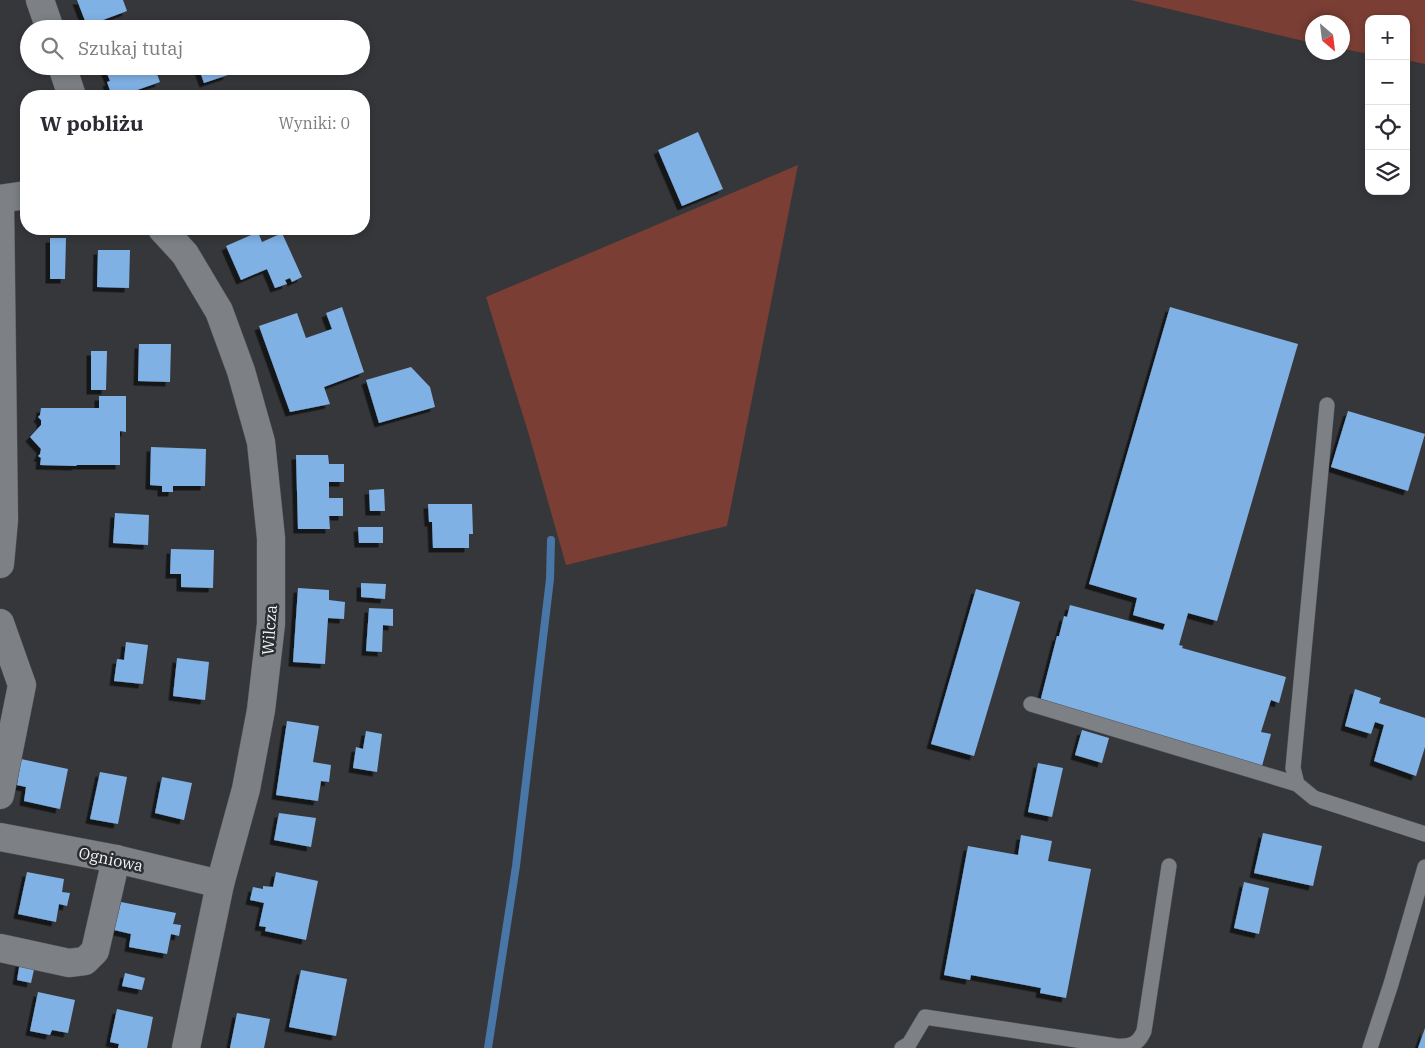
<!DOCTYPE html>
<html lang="pl">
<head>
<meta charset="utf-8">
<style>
	:root { --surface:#fff; --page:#f7f7f7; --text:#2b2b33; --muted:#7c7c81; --line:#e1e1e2 }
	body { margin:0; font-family:"IBM Plex Serif",serif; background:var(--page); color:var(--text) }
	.controls { position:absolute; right:15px; top:15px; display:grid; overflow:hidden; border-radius:10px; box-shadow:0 2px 8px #0003 }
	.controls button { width:45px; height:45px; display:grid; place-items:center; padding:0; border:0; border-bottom:1px solid var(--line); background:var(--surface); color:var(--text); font:25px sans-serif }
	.compass { position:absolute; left:1305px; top:15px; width:45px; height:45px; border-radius:50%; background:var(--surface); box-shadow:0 2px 8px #0003; rotate:152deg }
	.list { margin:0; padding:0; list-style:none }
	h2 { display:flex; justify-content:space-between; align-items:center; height:65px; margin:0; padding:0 20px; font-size:21px }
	h2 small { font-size:16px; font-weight:400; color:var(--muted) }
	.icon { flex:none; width:28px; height:28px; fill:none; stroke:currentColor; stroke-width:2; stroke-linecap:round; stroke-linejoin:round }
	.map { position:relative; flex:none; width:1425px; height:1048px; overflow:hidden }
	.search { position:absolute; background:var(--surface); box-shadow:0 2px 8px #0003; left:20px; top:20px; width:350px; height:55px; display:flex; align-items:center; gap:12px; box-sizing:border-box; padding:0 18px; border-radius:28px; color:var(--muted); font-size:19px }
	.panel { position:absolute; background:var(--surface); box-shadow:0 2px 8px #0003; left:20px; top:90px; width:350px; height:145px; border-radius:20px }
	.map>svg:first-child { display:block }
	.green { fill:#7a3e34 }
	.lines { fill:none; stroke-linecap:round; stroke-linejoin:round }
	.stream { stroke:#4876a7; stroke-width:8 }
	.building { fill:#80b1e5; filter:url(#shadow) }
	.service-casing { stroke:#535658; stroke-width:16 }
	.minor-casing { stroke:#535658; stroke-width:29 }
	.service { stroke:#7d8084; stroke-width:15 }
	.minor { stroke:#7d8084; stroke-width:28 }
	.labels { text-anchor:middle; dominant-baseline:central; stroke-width:5; stroke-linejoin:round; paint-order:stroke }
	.street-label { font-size:16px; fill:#f1f3f5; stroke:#2b2d30 }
</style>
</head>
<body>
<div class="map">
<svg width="1425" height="1048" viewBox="0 0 1425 1048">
	<defs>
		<filter id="shadow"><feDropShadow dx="-4.5" dy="4.5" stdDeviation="0" flood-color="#0009"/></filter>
	</defs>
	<rect width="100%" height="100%" fill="#35373a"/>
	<!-- green -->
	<g class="green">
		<polygon points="1131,0 1425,0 1425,64 1406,60 1406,19 1369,19 1369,54 1343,49 1342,22 1312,22 1312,43"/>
		<polygon points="798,165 727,526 566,565 529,435 486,297"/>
	</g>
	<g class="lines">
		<!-- stream -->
		<polyline class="stream" points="488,1048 516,866 550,579 551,540"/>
	</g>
	<!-- building -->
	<g class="building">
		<polygon points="77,0 123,0 127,11 87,26"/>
		<polygon points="104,66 154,66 160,82 120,96 112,96 107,82 110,81"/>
		<polygon points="198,66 225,66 228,75 204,83"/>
		<polygon points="698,132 723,189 682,206 658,150"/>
		<polygon points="258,232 262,242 282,233 302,277 292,282 290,278 285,280 287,284 275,288 267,269 241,280 226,246"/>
		<polygon points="50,238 66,238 65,279 50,279"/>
		<polygon points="98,250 130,250 129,288 97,287"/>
		<polygon points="342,307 364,372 324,387 330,404 290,412 259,326 297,313 306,338 332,329 326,313"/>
		<polygon points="1170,307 1298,344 1217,621 1188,613 1179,645 1183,646 1182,648 1286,677 1279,703 1271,700 1261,732 1271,734 1262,766 1040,702 1057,636 1059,636 1064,616 1067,617 1070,605 1163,630 1165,624 1133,615 1137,598 1089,584"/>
		<polygon points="139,344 171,344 170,382 138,381"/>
		<polygon points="91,351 107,351 106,390 91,390"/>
		<polygon points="411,367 430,387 435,407 379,423 366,380"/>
		<polygon points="99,396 126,396 126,432 120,431 120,465 76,465 77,466 40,465 41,458 38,456 40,454 41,449 30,437 41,425 41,420 38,417 40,415 41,408 99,408"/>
		<polygon points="1348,411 1425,434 1408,491 1331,467"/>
		<polygon points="151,447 206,449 205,486 173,486 173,492 162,492 162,486 150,485"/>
		<polygon points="296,455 328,455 329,464 344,464 344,482 329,482 329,498 343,498 343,516 329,516 330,529 298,529"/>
		<polygon points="384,489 385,511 370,511 369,490"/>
		<polygon points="428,504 472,504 473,534 469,534 469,548 433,548 432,522 429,522"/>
		<polygon points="115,513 149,515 148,545 113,543"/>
		<polygon points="358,527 383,527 383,543 359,543"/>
		<polygon points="171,549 214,550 213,588 181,587 181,574 170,574"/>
		<polygon points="361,583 386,584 385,599 361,597"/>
		<polygon points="298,588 329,590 329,600 345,602 344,619 328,618 325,664 293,662"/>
		<polygon points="976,589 1020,602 974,756 931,744"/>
		<polygon points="369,608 393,609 393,626 383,625 382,652 366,651"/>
		<polygon points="126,642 148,645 143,684 114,681 117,659 124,660"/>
		<polygon points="177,658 209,662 205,700 173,696"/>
		<polygon points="1355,689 1381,698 1379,703 1425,718 1425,747 1416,776 1374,761 1384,725 1375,722 1371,734 1345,726"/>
		<polygon points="287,721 319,726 313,762 331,765 329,782 321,781 318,801 276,795"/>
		<polygon points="1082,730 1109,738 1102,763 1075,755"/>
		<polygon points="366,731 382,734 377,772 353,768 356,747 363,749"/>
		<polygon points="21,759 68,769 60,809 24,801 26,787 17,785"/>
		<polygon points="1038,763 1063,768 1052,817 1028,812"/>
		<polygon points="100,772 127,777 118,824 90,819"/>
		<polygon points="162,777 192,783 184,820 155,813"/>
		<polygon points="279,813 316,818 311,847 274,840"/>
		<polygon points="1263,833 1322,846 1313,886 1254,873"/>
		<polygon points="1021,835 1052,841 1048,861 1091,869 1066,998 1040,993 1041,988 971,975 970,980 944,975 968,846 1018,855"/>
		<polygon points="27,872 64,879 62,892 70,893 67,906 59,904 56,922 18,914"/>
		<polygon points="276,872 318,881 306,940 265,931 266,927 259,926 264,903 250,900 253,887 263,889 263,886 273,887"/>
		<polygon points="1244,882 1269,888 1259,934 1234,928"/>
		<polygon points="121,902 176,913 173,924 181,925 179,936 171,934 167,954 129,947 131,934 114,930"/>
		<polygon points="20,962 35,965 31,983 17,980"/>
		<polygon points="301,970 347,979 336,1036 289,1027"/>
		<polygon points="125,973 145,978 142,990 122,986"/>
		<polygon points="38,992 75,1000 68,1033 52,1030 50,1035 30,1031"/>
		<polygon points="117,1009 153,1017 147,1048 118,1048 119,1044 110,1042"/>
		<polygon points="237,1013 270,1019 264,1048 230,1048"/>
		<polygon points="1425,1028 1425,1048 1418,1048"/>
	</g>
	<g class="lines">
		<!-- service casing -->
		<g class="service-casing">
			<g id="service">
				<polyline points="1327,405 1293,768 1297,784 1314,798 1425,834"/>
				<polyline points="1031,704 1297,784"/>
				<path d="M 902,1048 L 909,1044 L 925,1017 L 1116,1046 C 1130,1047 1138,1045 1144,1031 L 1169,866"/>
				<polyline points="1370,1048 1391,984 1425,867"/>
			</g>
		</g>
		<!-- minor casing -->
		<g class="minor-casing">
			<g id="minor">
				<polyline points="40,0 50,29"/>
				<polyline points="62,66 72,96"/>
				<polyline points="162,229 185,254 219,311 241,371 261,442 271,538 271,624 261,710 246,789 220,884 186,1048"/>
				<polyline points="0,564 4,520 0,199 26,195"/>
				<polyline points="0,623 22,685 0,795"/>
				<polyline points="0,837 116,859 220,884"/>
				<polyline points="0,948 69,963 85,961 95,951 116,859"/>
			</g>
		</g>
		<!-- service -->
		<use href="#service" class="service"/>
		<!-- minor -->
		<use href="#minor" class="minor"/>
	</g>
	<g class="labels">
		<!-- street labels -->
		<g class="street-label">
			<text transform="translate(269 630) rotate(-86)">Wilcza</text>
			<text transform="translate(111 859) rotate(12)">Ogniowa</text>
		</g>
	</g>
</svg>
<div class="controls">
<button>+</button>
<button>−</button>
<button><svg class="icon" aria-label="locate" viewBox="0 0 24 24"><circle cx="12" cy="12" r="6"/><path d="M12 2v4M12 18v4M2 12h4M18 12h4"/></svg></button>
<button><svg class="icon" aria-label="layers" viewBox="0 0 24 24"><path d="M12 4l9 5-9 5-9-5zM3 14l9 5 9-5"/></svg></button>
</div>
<svg class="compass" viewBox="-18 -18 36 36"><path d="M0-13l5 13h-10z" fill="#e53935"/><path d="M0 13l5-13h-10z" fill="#7c7c81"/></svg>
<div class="search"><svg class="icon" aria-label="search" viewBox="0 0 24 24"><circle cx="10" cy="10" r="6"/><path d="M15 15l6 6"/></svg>Szukaj tutaj</div>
<section class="panel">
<h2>W pobliżu<small>Wyniki: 0</small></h2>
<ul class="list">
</ul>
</section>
</div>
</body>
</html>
